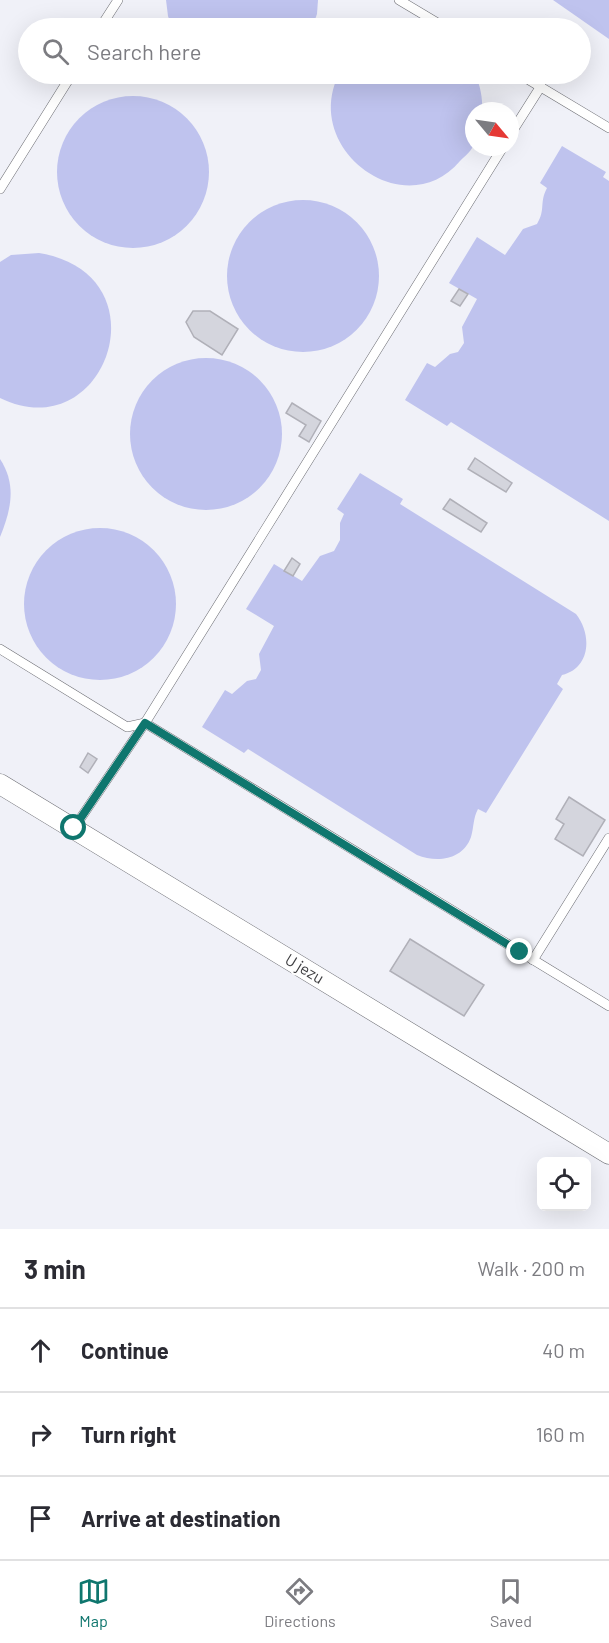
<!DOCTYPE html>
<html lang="en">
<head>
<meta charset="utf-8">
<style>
	:root { --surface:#fff; --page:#f7f7f7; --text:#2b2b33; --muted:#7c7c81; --line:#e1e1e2; --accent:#0f766e }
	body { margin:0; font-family:Barlow,sans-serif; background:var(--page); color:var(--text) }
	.controls { position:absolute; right:18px; bottom:18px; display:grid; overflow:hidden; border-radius:9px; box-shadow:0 6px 24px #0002 }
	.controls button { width:54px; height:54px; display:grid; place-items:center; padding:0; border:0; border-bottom:2px solid var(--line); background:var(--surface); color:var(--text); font:30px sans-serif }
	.compass { position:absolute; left:465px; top:102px; width:54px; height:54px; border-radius:50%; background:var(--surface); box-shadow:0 6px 24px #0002; rotate:119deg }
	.stop { position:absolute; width:18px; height:18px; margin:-14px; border:4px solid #0f766e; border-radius:50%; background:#fff }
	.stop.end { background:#0f766e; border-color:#fff; box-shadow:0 2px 6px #0008 }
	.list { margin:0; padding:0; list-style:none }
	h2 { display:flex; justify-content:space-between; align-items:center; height:78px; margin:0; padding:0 24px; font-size:26px }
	h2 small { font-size:20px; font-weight:400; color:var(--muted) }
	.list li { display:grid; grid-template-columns:39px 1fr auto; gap:18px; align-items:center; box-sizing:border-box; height:84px; padding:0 24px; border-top:2px solid var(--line) }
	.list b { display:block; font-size:22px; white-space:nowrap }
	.list em { font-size:20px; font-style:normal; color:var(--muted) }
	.icon { flex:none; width:33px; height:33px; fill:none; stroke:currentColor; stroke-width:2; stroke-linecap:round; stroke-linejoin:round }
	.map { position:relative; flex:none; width:609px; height:1229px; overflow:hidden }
	.search { position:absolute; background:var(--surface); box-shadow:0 6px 24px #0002; left:18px; right:18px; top:18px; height:66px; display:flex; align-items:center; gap:15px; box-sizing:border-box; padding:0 21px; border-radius:33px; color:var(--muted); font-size:22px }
	.sheet { height:330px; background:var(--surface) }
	nav { display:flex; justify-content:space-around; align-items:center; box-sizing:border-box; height:84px; border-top:2px solid var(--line); background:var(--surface); font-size:16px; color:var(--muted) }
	nav a { display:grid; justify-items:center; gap:3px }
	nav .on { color:var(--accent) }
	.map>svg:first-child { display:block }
	.water { fill:#bfc3ee }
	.building { fill:#d4d5dd; stroke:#b0b0b8; stroke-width:1.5 }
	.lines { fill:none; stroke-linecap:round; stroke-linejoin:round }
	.lane-casing { stroke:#6c6d73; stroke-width:10 }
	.street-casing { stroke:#6c6d73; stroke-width:21 }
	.lane { stroke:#fff; stroke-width:9 }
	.street { stroke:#fff; stroke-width:20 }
	.route { stroke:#0f766e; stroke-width:8 }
	.labels { text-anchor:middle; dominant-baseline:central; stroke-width:4.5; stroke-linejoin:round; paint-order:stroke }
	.street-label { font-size:16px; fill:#3c3c3f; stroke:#fefefe }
</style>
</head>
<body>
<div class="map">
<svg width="609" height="1229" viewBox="0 0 609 1229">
	<rect width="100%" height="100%" fill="#f0f1f8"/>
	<!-- water -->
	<g class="water">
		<polygon points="166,0 318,0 317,14 312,28 172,28 168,16"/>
		<polygon points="553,0 609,0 609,39"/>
		<path d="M 339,74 L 475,74 C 480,85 483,98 482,111 L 474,111 C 474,121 476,133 474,143 C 473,150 465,156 460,161 C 405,226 301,149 339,74 Z"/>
		<circle cx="133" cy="172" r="76"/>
		<path d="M 562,146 L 606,172 L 603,177 L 609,181 L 609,521 L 451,422 L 447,426 L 405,400 L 427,363 L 435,367 L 450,354 L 458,352 L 464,343 L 462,327 L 477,299 L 449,283 L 477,237 L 505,255 L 523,229 L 537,224 C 546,209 539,203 547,188 L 540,183 Z"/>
		<circle cx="303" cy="276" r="76"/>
		<path d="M 39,253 C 167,274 106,450 0,398 L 0,262 L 11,255 Z"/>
		<circle cx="206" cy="434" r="76"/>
		<path d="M 0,459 C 17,485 11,510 0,537 Z"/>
		<path d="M 360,473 L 403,499 L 400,504 L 576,614 C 592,634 591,668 562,675 L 557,684 L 563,689 L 486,813 L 478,809 C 473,818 474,827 471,837 C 463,860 437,863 417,855 L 248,749 L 244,753 L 202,727 L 225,690 L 232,694 L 247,681 L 256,679 L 261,670 L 259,654 L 274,626 L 246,609 L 274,564 L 302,581 L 320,556 L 334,551 L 340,540 L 340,523 L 344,514 L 337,509 Z"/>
		<circle cx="100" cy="604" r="76"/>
	</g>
	<!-- building -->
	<g class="building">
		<polygon points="459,289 468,294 460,306 451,301"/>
		<polygon points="193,311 210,311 238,329 222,355 194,337 186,322"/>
		<polygon points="292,403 321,421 309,442 299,436 306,425 286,413"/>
		<polygon points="475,458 512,483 506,492 468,469"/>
		<polygon points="450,499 487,523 481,532 443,509"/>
		<polygon points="292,558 300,564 293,576 284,571"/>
		<polygon points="88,753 97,759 88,773 80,767"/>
		<polygon points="569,797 605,820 583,856 555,839 564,824 556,819"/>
		<polygon points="410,939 484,985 464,1016 390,971"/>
	</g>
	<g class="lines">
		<!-- lane casing -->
		<g class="lane-casing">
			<g id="lane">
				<polyline points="399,0 446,28"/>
				<polyline points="100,28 118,0"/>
				<polyline points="519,74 609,128"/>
				<polyline points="510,135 541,86"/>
				<polyline points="0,189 72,74"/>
				<polyline points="0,649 127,727 145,723 609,1006"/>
				<polyline points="74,828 145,723 503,147"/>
				<polyline points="533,960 609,838"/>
			</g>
		</g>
		<!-- street casing -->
		<g class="street-casing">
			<polyline id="street" points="0,784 609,1154"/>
		</g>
		<!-- lane -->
		<use href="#lane" class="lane"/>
		<!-- street -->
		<use href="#street" class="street"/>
	</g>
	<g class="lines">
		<!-- route -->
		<polyline class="route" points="74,828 145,723 520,952"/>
	</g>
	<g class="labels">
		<!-- street labels -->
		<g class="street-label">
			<text transform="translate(305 968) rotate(31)">U jezu</text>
		</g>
	</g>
</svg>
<div class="controls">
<button><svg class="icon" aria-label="locate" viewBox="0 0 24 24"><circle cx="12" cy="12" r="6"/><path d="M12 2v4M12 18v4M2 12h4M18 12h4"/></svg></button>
</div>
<svg class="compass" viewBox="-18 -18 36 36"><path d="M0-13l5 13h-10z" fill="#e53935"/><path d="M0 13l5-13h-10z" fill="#7c7c81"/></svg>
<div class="stop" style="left:74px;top:828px"></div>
<div class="stop end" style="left:520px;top:952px"></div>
<div class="search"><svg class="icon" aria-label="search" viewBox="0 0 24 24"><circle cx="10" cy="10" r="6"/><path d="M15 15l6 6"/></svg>Search here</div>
</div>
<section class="sheet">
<h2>3 min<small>Walk · 200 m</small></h2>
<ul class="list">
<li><svg class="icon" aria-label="ahead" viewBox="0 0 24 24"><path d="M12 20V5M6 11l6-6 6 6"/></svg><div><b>Continue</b></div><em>40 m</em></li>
<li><svg class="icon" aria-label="right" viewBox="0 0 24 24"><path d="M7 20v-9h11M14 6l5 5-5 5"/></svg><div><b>Turn right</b></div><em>160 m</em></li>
<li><svg class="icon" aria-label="arrive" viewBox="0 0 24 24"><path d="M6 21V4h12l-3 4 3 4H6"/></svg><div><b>Arrive at destination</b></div></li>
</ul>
</section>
<nav>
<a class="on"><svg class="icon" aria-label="map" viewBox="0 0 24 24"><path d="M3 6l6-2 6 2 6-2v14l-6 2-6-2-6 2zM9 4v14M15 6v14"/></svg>Map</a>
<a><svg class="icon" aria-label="directions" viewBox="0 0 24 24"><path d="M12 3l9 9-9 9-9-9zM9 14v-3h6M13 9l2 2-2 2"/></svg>Directions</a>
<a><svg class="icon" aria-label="saved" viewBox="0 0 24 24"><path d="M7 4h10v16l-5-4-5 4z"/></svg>Saved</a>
</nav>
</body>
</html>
